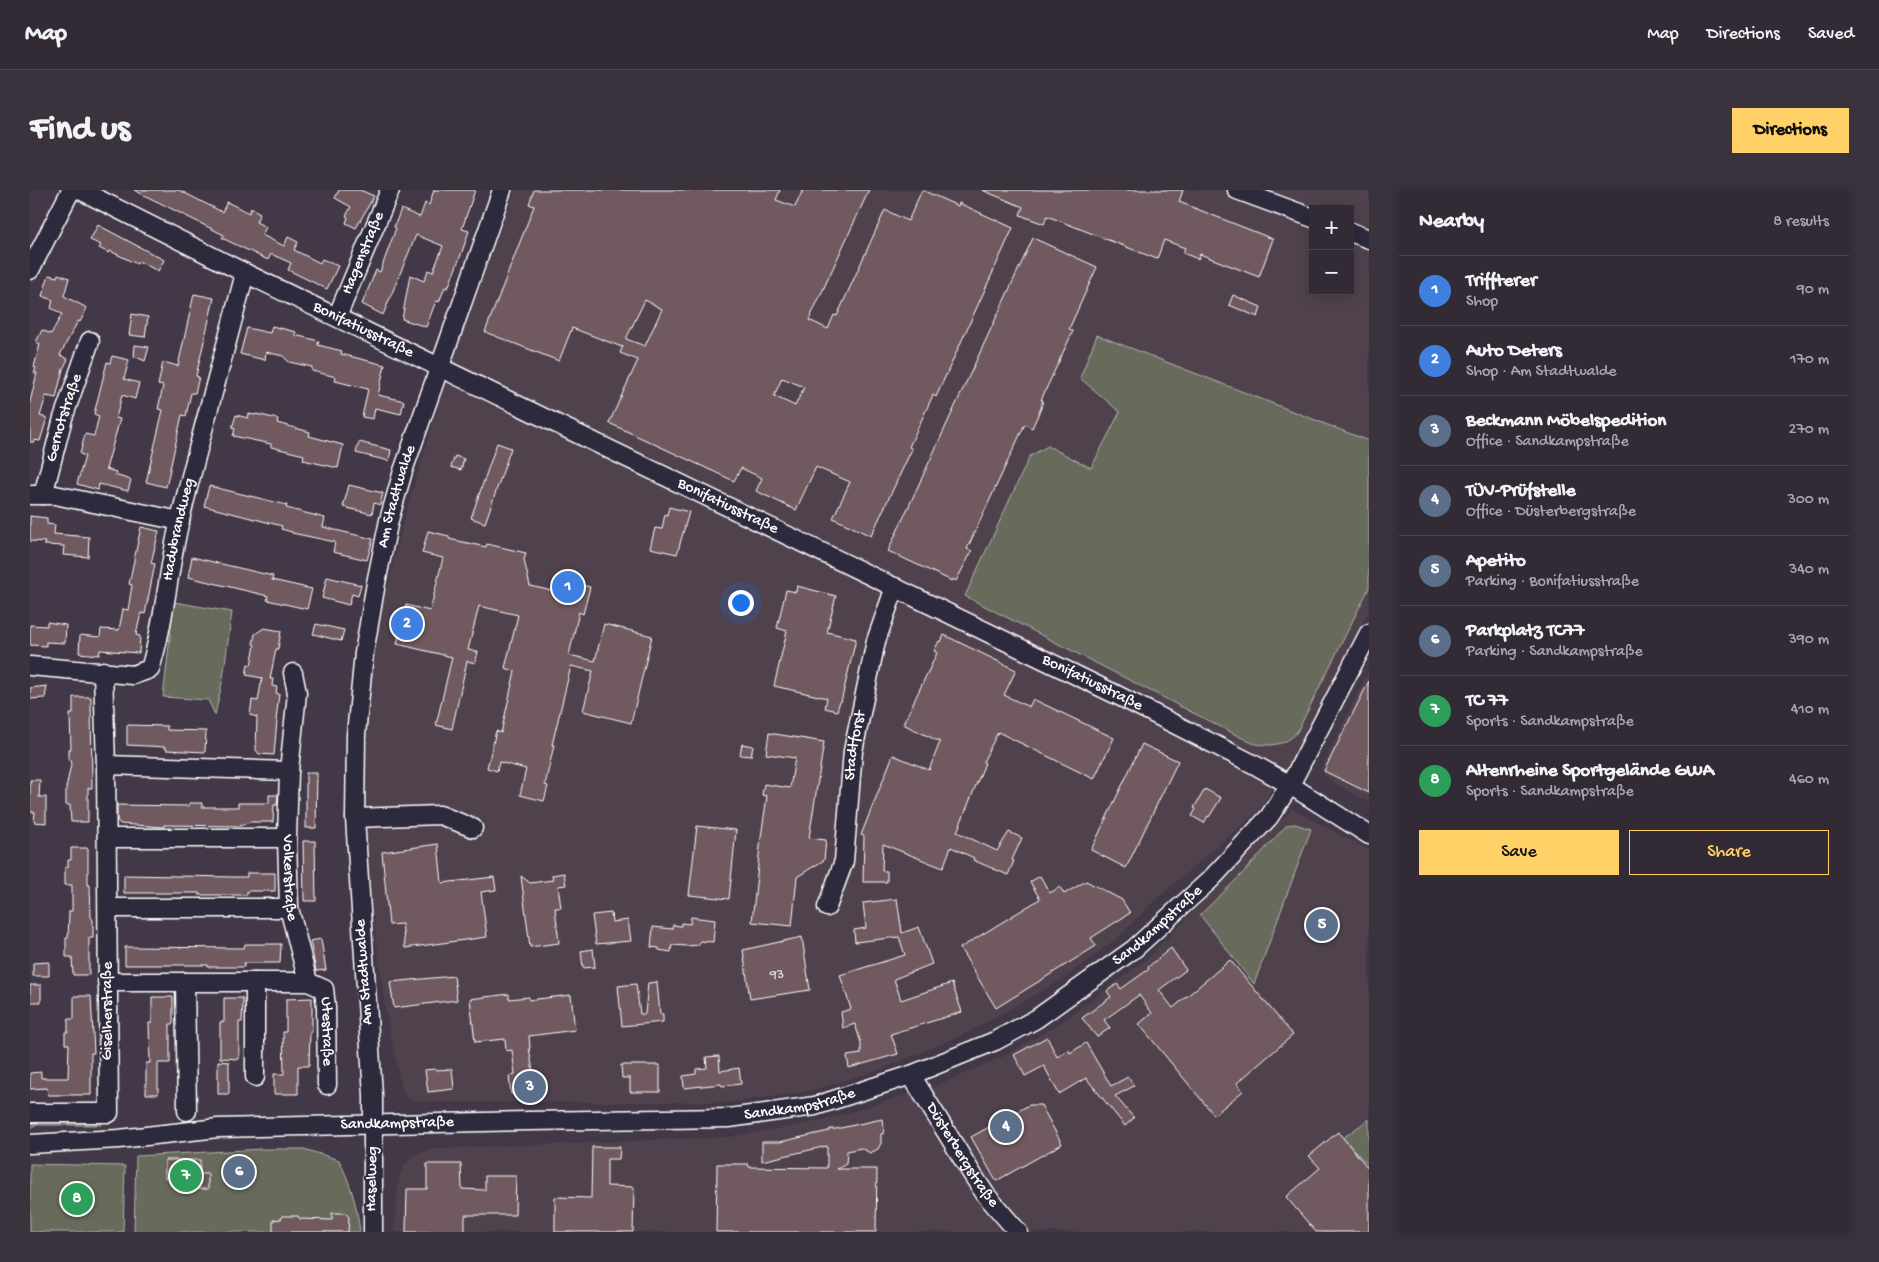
<!DOCTYPE html>
<html lang="en">
<head>
<meta charset="utf-8">
<style>
	:root { --surface:#322a35; --page:#3a323d; --text:#f1f3f6; --muted:#a8a7ad; --line:#4d4650; --accent:#ffd166 }
	body { margin:0; font-family:"Gochi Hand",sans-serif; background:var(--page); color:var(--text) }
	.controls { position:absolute; right:15px; top:15px; display:grid; overflow:hidden; border-radius:0px; box-shadow:0 2px 12px #0003 }
	.controls button { width:45px; height:45px; display:grid; place-items:center; padding:0; border:0; border-bottom:1px solid var(--line); background:var(--surface); color:var(--text); font:25px sans-serif }
	.you { position:absolute; left:710px; top:412px; width:18px; height:18px; margin:-12px; border:4px solid #fff; border-radius:50%; background:#1a73e8; box-shadow:0 0 0 8px #1a73e833 }
	.badge { display:grid; place-items:center; width:32px; height:32px; border-radius:50%; background:var(--accent); color:#fff; font-size:16px; font-weight:700 }
	.pin { position:absolute; translate:-50% -50%; border:2px solid #fff; box-shadow:0 1px 5px #0006 }
	.list { margin:0; padding:0; list-style:none }
	h2 { display:flex; justify-content:space-between; align-items:center; height:65px; margin:0; padding:0 20px; font-size:21px }
	h2 small { font-size:16px; font-weight:400; color:var(--muted) }
	.list li { display:grid; grid-template-columns:32px 1fr auto; gap:15px; align-items:center; box-sizing:border-box; height:70px; padding:0 20px; border-top:1px solid var(--line) }
	.list b { display:block; font-size:19px; white-space:nowrap }
	.list p { margin:0; font-size:16px; white-space:nowrap; color:var(--muted) }
	.list em { font-size:16px; font-style:normal; color:var(--muted) }
	.actions { display:flex; gap:10px; padding:15px 20px }
	.actions a { flex:1; padding:11px 0; border:1px solid var(--accent); border-radius:0px; text-align:center; font-size:18px; color:var(--accent) }
	.actions .main { background:var(--accent); color:#111 }
	.map { position:relative; flex:none; width:1339px; height:1042px; overflow:hidden; border-radius:0px }
	header { display:flex; align-items:center; gap:30px; box-sizing:border-box; height:70px; padding:0 25px; background:var(--surface); border-bottom:1px solid var(--line) }
	header strong { font-size:24px }
	nav { display:flex; gap:28px; margin-inline-start:auto; font-size:18px }
	.intro { display:flex; align-items:center; justify-content:space-between; box-sizing:border-box; height:120px; padding:0 30px }
	h1 { margin:0; font-size:35px }
	.button { padding:12px 22px; border-radius:0px; background:var(--accent); color:#111; font-size:18px; font-weight:700 }
	main { display:flex; gap:30px; padding:0 30px }
	aside { flex:1; background:var(--surface); border-radius:0px; box-shadow:0 2px 12px #0003 }
	.map>svg:first-child { display:block }
	.built { fill:#50424e; fill-rule:evenodd }
	.green { fill:#676a5c; stroke:#b3b4ae }
	.building { fill:#705a5f; stroke:#fff; fill-rule:evenodd }
	.lines { fill:none; stroke-linecap:round; stroke-linejoin:round }
	.minor-casing { stroke:#fff; stroke-width:21 }
	.minor { stroke:#2f2a3d; stroke-width:18 }
	.labels { text-anchor:middle; dominant-baseline:central; stroke-width:4; stroke-linejoin:round; paint-order:stroke }
	.number-label { font-size:14px; fill:#dbd6d7 }
	.street-label { font-size:16px; fill:#fff; stroke:#2f2a3d }
</style>
</head>
<body>
<header>
<strong>Map</strong>
<nav><a>Map</a><a>Directions</a><a>Saved</a></nav>
</header>
<div class="intro"><h1>Find us</h1><a class="button">Directions</a></div>
<main>
<div class="map">
<svg width="1339" height="1042" viewBox="0 0 1339 1042">
	<rect width="100%" height="100%" fill="#423847"/>
	<filter id="ink" filterUnits="userSpaceOnUse"><feTurbulence type="fractalNoise" baseFrequency=".02" numOctaves="2"/><feDisplacementMap in="SourceGraphic" scale="10" xChannelSelector="R" yChannelSelector="G"/><feConvolveMatrix kernelMatrix="1 2 1 2 8 2 1 2 1" color-interpolation-filters="sRGB"/></filter>
	<g filter="url(#ink)">
		<!-- built -->
		<g class="built">
			<path d="M 485,0 L 1339,0 L 1339,420 L 1267,561 L 1228,621 L 1124,711 L 1091,745 L 1035,788 L 939,842 L 855,878 L 781,901 L 704,912 L 395,912 L 377,908 L 373,903 L 355,819 L 331,630 L 341,464 L 375,325 L 417,186 ZM 1283,19 L 1320,19 L 1320,101 L 1283,101 Z"/>
			<polygon points="1339,480 1339,612 1302,592 1295,586 1291,580"/>
			<polygon points="1262,619 1339,660 1339,929 1313,948 1339,976 1339,1042 364,1042 369,988 374,976 384,965 403,959 700,947 790,931 906,896 970,868 1029,834 1118,768"/>
		</g>
		<!-- green -->
		<g class="green">
			<path d="M 1067,145 L 1339,251 L 1339,398 L 1267,542 C 1256,556 1237,557 1222,553 L 935,406 L 1000,266 L 1018,256 L 1061,278 L 1090,222 L 1050,188 Z"/>
			<polygon points="144,412 202,422 193,488 185,525 178,510 133,507"/>
			<polygon points="1265,634 1281,639 1224,794 1170,725 1209,687 1257,635"/>
			<polygon points="0,926 78,926 71,935 5,935 0,939"/>
			<polygon points="1339,929 1339,976 1313,948"/>
			<path d="M 233,959 L 274,959 L 309,970 C 321,994 327,1016 330,1042 L 104,1042 L 106,966 Z"/>
			<polygon points="0,974 95,976 93,1042 0,1042"/>
		</g>
		<!-- building -->
		<g class="building">
			<polygon points="104,0 149,0 192,22 197,12 219,23 221,18 230,23 226,32 236,37 232,45 254,56 258,47 268,52 264,60 290,73 292,69 308,76 297,99 258,80 261,73 241,64 238,70 192,48 194,45"/>
			<polygon points="309,0 330,0 344,6 326,38 316,33 318,27 316,26 321,17 305,8"/>
			<polygon points="404,0 445,0 432,39 439,41 432,62 418,98 415,97 409,112 406,111 396,137 372,129 380,85 394,91 398,80 403,82 413,56 386,45 353,125 332,114 346,80 350,82 366,38 364,37 371,19 390,27 395,13 399,15"/>
			<path d="M 504,0 L 750,0 L 746,10 L 765,17 L 773,0 L 839,0 L 779,130 L 798,139 L 804,125 L 807,126 L 855,20 L 878,31 L 892,0 L 928,16 L 929,13 L 983,38 L 906,207 L 903,205 L 879,257 L 882,259 L 841,346 L 803,328 L 820,292 L 786,277 L 766,320 L 726,301 L 732,288 L 711,278 L 704,291 L 579,233 L 608,170 L 590,163 L 593,156 L 592,157 L 542,138 L 529,171 L 455,142 L 504,16 L 499,14 ZM 615,110 L 632,119 L 615,156 L 596,149 ZM 752,188 L 774,197 L 765,216 L 744,206 Z"/>
			<polygon points="952,0 1153,0 1149,12 1243,49 1229,87 1170,64 1168,69 1153,63 1155,58 1134,50 1127,69 1017,26 1014,34 990,25 993,17"/>
			<polygon points="68,35 134,70 128,81 108,71 107,74 80,61 79,63 69,58 71,55 60,50"/>
			<polygon points="1003,48 1067,77 1039,139 1043,141 1011,210 1013,210 1011,218 1002,238 995,234 937,359 942,361 926,391 923,389 922,391 858,361"/>
			<polygon points="28,84 39,88 34,106 57,118 50,132 48,131 30,165 38,169 33,179 26,208 16,206 10,226 17,228 10,251 4,250 4,252 0,252 0,212 7,183 4,183 6,178 4,177 10,154 6,152 12,140 21,144 32,124 21,118 23,110 12,106 19,85 27,87"/>
			<polygon points="164,104 184,108 166,186 169,187 165,203 161,203 156,226 152,225 136,297 116,292 133,220 128,219 133,196 128,195 133,172 148,176"/>
			<polygon points="1203,105 1231,117 1228,127 1199,115"/>
			<polygon points="102,124 118,127 115,147 99,145"/>
			<polygon points="242,136 266,142 265,145 289,151 288,155 312,161 311,164 355,175 348,205 374,211 371,224 345,218 343,229 332,227 338,199 305,191 306,187 282,181 282,177 259,172 253,166 236,162 235,170 210,164 217,138 240,143"/>
			<polygon points="105,155 119,157 115,171 104,166"/>
			<polygon points="82,166 99,170 94,189 109,193 105,209 92,205 86,228 90,229 76,279 86,282 85,285 101,290 98,301 69,294 68,300 47,294 55,266 50,264 55,244 64,246 69,226 64,224 77,172 80,173"/>
			<polygon points="219,224 225,225 226,224 248,229 247,233 280,242 279,246 313,255 308,278 273,270 274,265 241,257 241,254 203,246 205,239 202,238 206,225 218,228"/>
			<polygon points="329,252 361,260 359,271 326,263"/>
			<polygon points="467,253 481,258 455,333 441,328"/>
			<polygon points="425,266 434,269 431,280 421,277"/>
			<polygon points="319,295 353,303 350,315 344,313 342,324 313,317"/>
			<polygon points="179,296 257,315 256,318 295,328 293,337 343,349 337,370 303,362 305,352 262,343 262,342 251,339 252,336 174,316"/>
			<polygon points="639,317 659,322 647,364 620,358 625,338 632,339 635,324 637,325"/>
			<polygon points="0,326 17,328 17,334 25,335 24,344 59,347 58,367 33,365 34,356 14,355 15,352 0,351"/>
			<polygon points="111,337 129,341 121,373 125,374 115,424 111,423 106,445 110,446 109,463 70,460 69,465 49,463 50,445 70,447 71,439 89,440 93,419 98,420 102,395 99,394"/>
			<polygon points="398,341 419,346 419,349 456,357 457,354 496,363 494,370 500,396 531,403 534,391 560,397 553,424 549,422 539,465 565,471 574,434 622,446 601,533 553,521 563,481 541,476 522,555 524,555 515,595 518,596 514,611 490,605 496,579 469,572 467,581 457,578 466,541 471,543 485,481 475,478 488,425 449,416 438,460 448,462 445,473 437,471 422,539 406,535 422,467 367,454 376,415 400,421 413,368 392,363"/>
			<polygon points="162,367 243,386 242,390 282,399 277,419 237,410 238,406 158,387"/>
			<polygon points="297,387 331,395 328,406 322,404 319,415 292,408"/>
			<polygon points="767,396 806,406 797,442 826,449 811,512 810,511 807,521 795,518 797,508 744,496 757,441 747,438 756,400 766,402"/>
			<polygon points="17,432 36,435 35,453 16,452 16,456 0,455 0,435 17,436"/>
			<polygon points="286,434 314,440 311,451 283,444"/>
			<polygon points="234,438 251,441 248,459 246,459 240,489 243,489 242,496 247,497 246,503 249,504 246,530 247,530 244,565 229,564 226,560 227,527 220,525 222,510 228,511 232,488 216,485 218,474 221,475 225,455 223,454 225,444"/>
			<polygon points="914,445 986,480 974,505 999,517 1003,509 1084,548 1064,589 968,542 953,572 955,573 927,642 967,661 979,642 992,648 982,670 984,671 978,685 943,670 944,668 921,657 913,678 853,654 852,681 857,681 857,692 833,692 834,646 831,645 863,565 899,580 910,552 873,534 907,463 904,461 909,451 911,452"/>
			<polygon points="1339,491 1339,603 1294,581"/>
			<polygon points="17,496 15,508 0,509 0,498"/>
			<polygon points="43,507 61,507 62,598 58,598 58,632 41,632 40,615 36,615 36,598 42,570 39,570 39,559 41,559 40,524 43,524"/>
			<polygon points="97,535 137,536 137,540 176,541 175,562 136,560 136,557 97,555"/>
			<polygon points="739,543 794,552 779,648 796,650 794,670 767,687 762,736 722,732 731,647 737,606 732,605 734,594 760,598 765,568 736,564"/>
			<polygon points="712,554 723,556 721,566 710,565"/>
			<polygon points="1112,554 1148,571 1096,678 1061,660"/>
			<polygon points="276,583 287,583 286,638 276,638"/>
			<polygon points="0,590 10,590 9,607 16,607 16,633 4,632 5,622 0,622"/>
			<polygon points="1175,599 1191,608 1179,627 1178,626 1174,633 1162,626 1166,619 1164,618"/>
			<polygon points="239,605 248,605 247,615 244,615 243,632 220,632 210,636 134,635 134,637 90,634 87,630 87,615 159,616 159,613 172,613 172,617 208,617 208,613 239,613"/>
			<polygon points="667,636 706,640 699,709 659,705"/>
			<polygon points="273,651 285,651 286,711 274,711"/>
			<polygon points="408,654 412,693 464,687 466,700 451,702 457,747 375,758 372,734 359,735 352,662"/>
			<polygon points="41,658 58,658 58,695 60,695 61,727 63,730 63,748 59,748 59,785 43,785 42,767 36,767 36,748 38,748 39,721 42,721 42,695 35,695 35,677 38,677 38,670 41,670"/>
			<polygon points="217,683 245,683 245,701 217,701 217,705 169,705 169,703 94,703 94,685 203,687 217,687"/>
			<polygon points="534,683 536,695 528,696 531,718 525,718 529,753 500,757 491,686 500,693 523,690 522,685"/>
			<polygon points="1010,686 1020,703 1030,697 1034,704 1056,691 1092,710 1100,723 1061,748 1066,756 966,818 930,758 1010,709 1000,692"/>
			<polygon points="867,709 872,743 889,737 902,774 864,789 871,810 922,793 932,822 861,844 868,864 819,878 817,866 831,864 831,853 825,834 813,838 811,822 821,819 810,785 875,765 869,747 825,752 824,740 836,738 833,713"/>
			<polygon points="581,723 582,732 598,730 601,751 566,754 562,725"/>
			<polygon points="661,727 685,730 683,752 670,751 669,755 657,756 642,755 641,762 629,760 629,758 621,757 623,737 642,739 643,735 651,736 651,733 660,734"/>
			<polygon points="772,747 780,800 720,809 713,760"/>
			<polygon points="291,749 296,780 286,781 280,751"/>
			<polygon points="215,754 251,754 250,773 214,773 214,777 178,777 178,775 95,775 95,757 214,758"/>
			<polygon points="1141,758 1156,780 1129,800 1143,818 1200,770 1263,845 1207,893 1213,901 1184,925 1109,834 1122,823 1109,805 1074,830 1080,838 1067,847 1052,828 1081,807 1077,801 1087,794 1091,799 1119,779 1118,777"/>
			<polygon points="563,759 565,777 553,778 551,761"/>
			<polygon points="19,772 19,786 3,786 3,773"/>
			<polygon points="424,786 427,810 364,818 360,792"/>
			<polygon points="627,792 630,824 633,824 633,832 592,836 588,796 606,794 610,824 615,824 618,793"/>
			<rect x="0" y="795" width="11" height="17"/>
			<polygon points="479,804 479,809 499,807 499,810 541,805 545,840 499,846 500,858 499,858 506,900 481,904 479,886 485,884 482,860 476,861 475,849 445,852 440,809"/>
			<polygon points="44,806 61,806 64,863 61,863 61,905 18,905 17,898 0,899 0,883 11,882 11,888 38,888 39,854 35,854 35,842 38,842 38,829 44,829"/>
			<polygon points="122,807 143,807 143,834 140,834 140,873 128,873 128,904 116,904 116,873 120,873 119,833 122,833"/>
			<polygon points="194,808 213,808 212,832 209,832 209,869 190,868 190,832 194,832"/>
			<polygon points="282,808 282,842 280,842 279,876 268,876 268,904 244,904 244,884 254,884 253,842 256,842 256,809"/>
			<polygon points="1017,847 1027,867 1039,860 1040,863 1056,853 1081,896 1098,887 1104,896 1085,906 1104,928 1095,936 1056,888 1029,904 1014,876 995,886 984,865"/>
			<polygon points="689,866 690,881 709,878 711,894 692,896 691,894 654,898 653,886 666,884 666,879 677,878 676,867"/>
			<polygon points="188,871 199,872 199,904 188,904"/>
			<polygon points="591,875 630,875 630,902 600,902 600,888 592,888"/>
			<polygon points="405,879 406,880 422,879 424,899 398,902 395,880"/>
			<polygon points="999,915 1011,915 1032,954 966,991 941,947"/>
			<polygon points="852,929 854,943 851,944 851,953 848,959 840,963 831,958 817,961 816,974 807,979 847,979 846,1042 686,1042 687,974 718,974 719,977 797,978 797,956 732,971 732,952 750,952 799,941 800,939 806,939"/>
			<polygon points="1308,942 1339,979 1339,1042 1286,1042 1256,1007 1290,978 1279,966"/>
			<polygon points="562,957 590,957 589,969 577,969 577,996 604,997 603,1042 525,1042 525,1007 561,1008"/>
			<polygon points="135,970 170,970 170,984 178,984 178,999 157,999 157,988 135,988"/>
			<polygon points="397,974 431,974 432,999 455,1000 455,986 486,986 485,1025 435,1025 435,1042 376,1042 377,999 397,999"/>
			<polygon points="302,1023 315,1023 319,1027 318,1042 243,1042 243,1030 251,1029 253,1026 268,1026 270,1029 302,1030"/>
		</g>
		<g class="lines">
			<!-- minor casing -->
			<g class="minor-casing">
				<g id="minor">
					<path id="s1" d="M 50,0 L 215,83 L 1087,505 L 1225,575 L 1260,595 L 1339,645"/>
					<polyline points="1207,0 1283,28"/>
					<polyline points="1320,42 1339,49"/>
					<polyline points="0,80 41,0"/>
					<path id="s2" d="M 307,127 L 360,0"/>
					<polyline points="0,305 25,305 150,331"/>
					<path id="s3" d="M 13,305 L 33,228 L 60,151"/>
					<path id="s4" d="M 0,476 L 103,485 L 120,479 C 135,431 138,379 150,330 C 170,247 194,165 215,83"/>
					<path id="s5" d="M 76,575 L 259,581 L 257,648 L 259,718 L 278,792"/>
					<polyline points="259,581 267,503 263,483"/>
					<polyline points="325,628 410,625 443,638"/>
					<polyline points="77,648 257,648"/>
					<path id="s6" d="M 797,717 L 814,671 L 823,561 L 846,451 L 865,397"/>
					<polyline points="78,718 259,718"/>
					<path id="s7" d="M 77,792 L 278,792 L 294,799 L 296,817 L 297,895"/>
					<polyline points="155,792 157,921"/>
					<path id="s8" d="M 881,885 L 944,987 L 956,1005 L 988,1042"/>
					<polyline points="225,887 225,792"/>
					<polyline points="0,923 79,923 76,575 73,481"/>
					<path id="s9" d="M 0,954 L 89,949 L 188,938 L 499,931 L 699,928 L 785,916 L 881,885 L 965,851 L 1006,829 L 1104,759 L 1181,689 L 1239,627 L 1260,595 L 1339,443"/>
					<path id="s10" d="M 343,1042 L 343,905 L 325,628 L 326,545 L 334,463 L 346,393 L 359,330 L 373,281 L 472,0"/>
				</g>
			</g>
			<!-- minor -->
			<use href="#minor" class="minor"/>
		</g>
	</g>
	<g class="labels">
		<!-- number labels -->
		<g class="number-label">
			<text x="747" y="785">93</text>
		</g>
		<!-- street labels -->
		<g class="street-label">
			<text stroke="none"><textPath href="#s2" startOffset="69">Hagenstraße</textPath></text>
			<text stroke="none"><textPath href="#s1" startOffset="316">Bonifatiusstraße</textPath></text>
			<text stroke="none"><textPath href="#s3" startOffset="80">Gernotstraße</textPath></text>
			<text stroke="none"><textPath href="#s10" startOffset="740">Am Stadtwalde</textPath></text>
			<text stroke="none"><textPath href="#s1" startOffset="721">Bonifatiusstraße</textPath></text>
			<text stroke="none"><textPath href="#s4" startOffset="264">Hadubrandweg</textPath></text>
			<text stroke="none"><textPath href="#s1" startOffset="1126">Bonifatiusstraße</textPath></text>
			<text stroke="none"><textPath href="#s6" startOffset="165">Stadtforst</textPath></text>
			<text stroke="none"><textPath href="#s5" startOffset="290">Volkerstraße</textPath></text>
			<text stroke="none"><textPath href="#s9" startOffset="1178">Sandkampstraße</textPath></text>
			<text transform="translate(335 782) rotate(-94)">Am Stadtwalde</text>
			<text transform="translate(78 821) rotate(-90)">Giselherstraße</text>
			<text stroke="none"><textPath href="#s7" startOffset="261">Utestraße</textPath></text>
			<text stroke="none"><textPath href="#s9" startOffset="772">Sandkampstraße</textPath></text>
			<text stroke="none"><textPath href="#s9" startOffset="368">Sandkampstraße</textPath></text>
			<text stroke="none"><textPath href="#s8" startOffset="95">Düsterbergstraße</textPath></text>
			<text transform="translate(343 989) rotate(-89)">Haselweg</text>
		</g>
	</g>
</svg>
<div class="controls">
<button>+</button>
<button>−</button>
</div>
<div class="you"></div>
<div class="pin badge" style="left:538px;top:397px;background:#3f7fe0">1</div>
<div class="pin badge" style="left:377px;top:434px;background:#3f7fe0">2</div>
<div class="pin badge" style="left:500px;top:897px;background:#5c6f8a">3</div>
<div class="pin badge" style="left:976px;top:937px;background:#5c6f8a">4</div>
<div class="pin badge" style="left:1292px;top:735px;background:#5c6f8a">5</div>
<div class="pin badge" style="left:209px;top:982px;background:#5c6f8a">6</div>
<div class="pin badge" style="left:156px;top:986px;background:#2e9e5b">7</div>
<div class="pin badge" style="left:47px;top:1009px;background:#2e9e5b">8</div>
</div>
<aside>
<h2>Nearby<small>8 results</small></h2>
<ul class="list">
<li><span class="badge" style="background:#3f7fe0">1</span><div><b>Triffterer</b><p>Shop</p></div><em>90 m</em></li>
<li><span class="badge" style="background:#3f7fe0">2</span><div><b>Auto Deters</b><p>Shop · Am Stadtwalde</p></div><em>170 m</em></li>
<li><span class="badge" style="background:#5c6f8a">3</span><div><b>Beckmann Möbelspedition</b><p>Office · Sandkampstraße</p></div><em>270 m</em></li>
<li><span class="badge" style="background:#5c6f8a">4</span><div><b>TÜV-Prüfstelle</b><p>Office · Düsterbergstraße</p></div><em>300 m</em></li>
<li><span class="badge" style="background:#5c6f8a">5</span><div><b>Apetito</b><p>Parking · Bonifatiusstraße</p></div><em>340 m</em></li>
<li><span class="badge" style="background:#5c6f8a">6</span><div><b>Parkplatz TC77</b><p>Parking · Sandkampstraße</p></div><em>390 m</em></li>
<li><span class="badge" style="background:#2e9e5b">7</span><div><b>TC 77</b><p>Sports · Sandkampstraße</p></div><em>410 m</em></li>
<li><span class="badge" style="background:#2e9e5b">8</span><div><b>Altenrheine Sportgelände GWA</b><p>Sports · Sandkampstraße</p></div><em>460 m</em></li>
</ul>
<div class="actions"><a class="main">Save</a><a>Share</a></div>
</aside>
</main>
</body>
</html>
